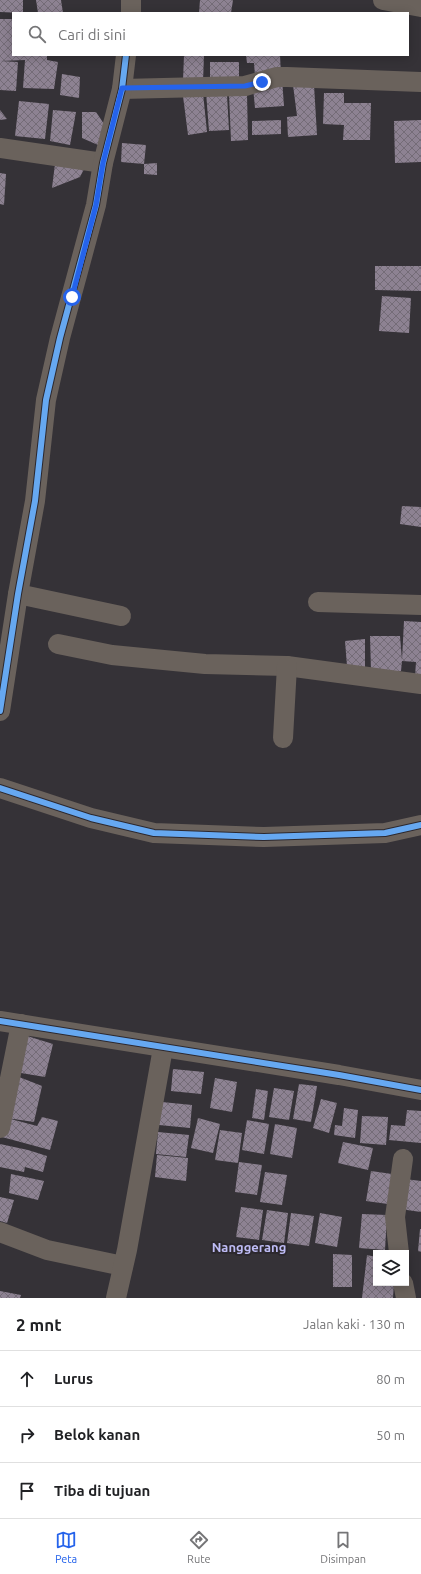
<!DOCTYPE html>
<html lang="id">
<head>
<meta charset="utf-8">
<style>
	:root { --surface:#fff; --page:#f6f6f6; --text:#202124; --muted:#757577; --line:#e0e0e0; --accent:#2563eb }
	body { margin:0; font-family:Ubuntu,sans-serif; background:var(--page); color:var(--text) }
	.controls { position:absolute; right:12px; bottom:12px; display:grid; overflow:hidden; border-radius:0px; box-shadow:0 2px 10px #0003 }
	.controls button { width:36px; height:36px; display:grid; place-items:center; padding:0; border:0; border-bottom:1px solid var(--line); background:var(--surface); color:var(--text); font:20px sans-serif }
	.stop { position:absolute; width:12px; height:12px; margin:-9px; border:3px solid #2563eb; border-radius:50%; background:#fff }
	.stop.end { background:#2563eb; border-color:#fff; box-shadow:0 1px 4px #0008 }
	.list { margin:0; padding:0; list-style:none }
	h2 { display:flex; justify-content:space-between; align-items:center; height:52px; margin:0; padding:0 16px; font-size:17px }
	h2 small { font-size:13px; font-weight:400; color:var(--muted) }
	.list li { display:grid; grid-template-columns:26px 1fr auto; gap:12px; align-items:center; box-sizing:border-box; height:56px; padding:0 16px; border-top:1px solid var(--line) }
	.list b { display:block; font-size:15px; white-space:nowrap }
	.list em { font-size:13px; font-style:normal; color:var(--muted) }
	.icon { flex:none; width:22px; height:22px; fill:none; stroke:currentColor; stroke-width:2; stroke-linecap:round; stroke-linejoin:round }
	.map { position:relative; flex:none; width:421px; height:1298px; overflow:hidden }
	.search { position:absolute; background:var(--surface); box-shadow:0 2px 10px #0003; left:12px; right:12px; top:12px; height:44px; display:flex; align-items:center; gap:10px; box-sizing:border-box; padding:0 14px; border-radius:0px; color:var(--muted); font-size:15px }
	.sheet { height:220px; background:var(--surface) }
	nav { display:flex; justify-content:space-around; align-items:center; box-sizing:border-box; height:56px; border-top:1px solid var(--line); background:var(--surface); font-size:11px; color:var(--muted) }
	nav a { display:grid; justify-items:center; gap:2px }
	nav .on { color:var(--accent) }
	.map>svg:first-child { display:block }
	.building { fill:url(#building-cross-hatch) }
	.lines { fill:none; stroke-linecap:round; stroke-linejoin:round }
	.minor { stroke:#6a625c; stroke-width:20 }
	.cycleway-casing { stroke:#2c282e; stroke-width:8 }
	.cycleway { stroke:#66a8f1; stroke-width:6 }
	.route { stroke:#2563eb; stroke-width:5 }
	.labels { text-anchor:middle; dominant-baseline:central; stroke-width:4; stroke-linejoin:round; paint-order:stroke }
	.quarter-label { font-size:13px; font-weight:bold; fill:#bebcf5; stroke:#2c282e }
</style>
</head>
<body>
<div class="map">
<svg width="421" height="1298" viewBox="0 0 421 1298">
	<defs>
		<pattern id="building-cross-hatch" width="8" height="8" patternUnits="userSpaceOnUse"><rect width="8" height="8" fill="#8d8292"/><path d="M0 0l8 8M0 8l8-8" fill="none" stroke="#746c77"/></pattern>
	</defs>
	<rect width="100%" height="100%" fill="#353237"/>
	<!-- building -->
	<g class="building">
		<polygon points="0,0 23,0 23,13 0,12"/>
		<polygon points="36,0 61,0 63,13 38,13"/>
		<polygon points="200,0 233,0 231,13 199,13"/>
		<polygon points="0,19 13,19 13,55 47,55 47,60 58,62 54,89 23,88 25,60 0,61"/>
		<polygon points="184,55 204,55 203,82 183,81"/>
		<polygon points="246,55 280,55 281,75 255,76 254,63 247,63"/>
		<polygon points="0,61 18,62 16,91 0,90"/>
		<polygon points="210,62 239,62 239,83 210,82"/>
		<polygon points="62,74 80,77 79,98 60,95"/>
		<polygon points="282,79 284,106 255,108 253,87"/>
		<polygon points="293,85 314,85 317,135 288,137 287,117 297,116"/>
		<polygon points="206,92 227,95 229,130 209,131"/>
		<polygon points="203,93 207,132 188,135 183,96"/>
		<polygon points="324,93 344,93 344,103 371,103 370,140 343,140 344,125 323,124"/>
		<polygon points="229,94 247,94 248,140 231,141"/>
		<polygon points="19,101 49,104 45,139 15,136"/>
		<polygon points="0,110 7,119 0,120"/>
		<polygon points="53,110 76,112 70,145 50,141"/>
		<polygon points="82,112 96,112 106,127 98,145 82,138"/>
		<polygon points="281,120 281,134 252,135 252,121"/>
		<polygon points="421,120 421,162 395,163 394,121"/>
		<polygon points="122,143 146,145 144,164 121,162"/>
		<polygon points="157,163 157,175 144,174 144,164"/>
		<polygon points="55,164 85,167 80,177 52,188"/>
		<polygon points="0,173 6,174 4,205 0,204"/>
		<polygon points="375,266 421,266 421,291 375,290"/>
		<polygon points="382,296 411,298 409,333 379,331"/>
		<polygon points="402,506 421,507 421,527 400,524"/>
		<polygon points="404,621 421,622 421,676 415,676 416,662 402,661 401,671 371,671 370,636 400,636 402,660"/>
		<polygon points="365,639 365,669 347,666 345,641"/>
		<polygon points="27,1036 53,1044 45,1077 21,1073"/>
		<polygon points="173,1069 204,1072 201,1094 171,1091"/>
		<polygon points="14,1075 42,1086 34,1122 7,1118 37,1126 42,1117 58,1121 50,1150 2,1137"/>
		<polygon points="215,1078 237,1082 232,1112 210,1108"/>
		<polygon points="299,1084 317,1086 311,1122 293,1119"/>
		<polygon points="274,1088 294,1091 289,1120 269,1117"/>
		<polygon points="256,1089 268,1091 264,1120 252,1118"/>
		<polygon points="321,1099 337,1103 329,1133 313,1128"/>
		<polygon points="162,1102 192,1105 190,1128 159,1125"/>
		<polygon points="344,1108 358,1110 355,1138 334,1135 335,1125 342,1126"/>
		<polygon points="407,1110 421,1111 421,1143 389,1140 391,1125 405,1126"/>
		<polygon points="362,1116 388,1117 386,1145 360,1143"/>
		<polygon points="198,1118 220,1124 213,1153 191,1148"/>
		<polygon points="247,1120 269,1124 264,1154 242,1150"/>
		<polygon points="275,1124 297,1128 292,1158 270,1154"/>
		<polygon points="220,1130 242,1133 238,1163 215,1160"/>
		<polygon points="158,1132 189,1135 186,1157 156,1154"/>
		<polygon points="343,1142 373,1148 368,1170 338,1163"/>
		<polygon points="0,1144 28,1150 47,1156 43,1172 25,1167 24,1172 0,1167"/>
		<polygon points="157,1155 188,1158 186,1181 155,1177"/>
		<polygon points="239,1162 262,1165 257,1195 235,1192"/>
		<polygon points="371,1171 392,1174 388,1204 366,1201"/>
		<polygon points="265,1172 287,1175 282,1205 260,1202"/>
		<polygon points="11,1174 44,1181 38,1200 9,1193"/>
		<polygon points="405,1179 421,1181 421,1212 400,1209"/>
		<polygon points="0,1197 14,1200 7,1223 0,1221"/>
		<polygon points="241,1207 263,1210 259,1240 236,1237"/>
		<polygon points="267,1210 288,1213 284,1243 262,1240"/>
		<polygon points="291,1213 314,1216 309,1246 287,1243"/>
		<polygon points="320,1213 342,1217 337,1247 315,1243"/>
		<polygon points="362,1214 387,1215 385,1250 359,1248"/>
		<polygon points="420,1229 421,1229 421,1252 418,1251"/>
		<polygon points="333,1254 352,1255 352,1287 333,1287"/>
		<polygon points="367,1255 376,1257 376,1283 394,1283 393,1298 362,1298"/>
		<polygon points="0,1291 21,1295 20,1298 0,1298"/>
	</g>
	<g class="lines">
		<!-- minor -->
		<g class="minor">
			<polyline points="383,0 421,7"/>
			<polyline points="131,13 131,0"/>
			<polyline points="122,89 245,86 277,77 287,77 421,82"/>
			<polyline points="0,148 103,163"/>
			<polyline points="18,594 121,616"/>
			<polyline points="318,602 421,605"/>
			<polyline points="58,644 112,655 205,664 287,666 421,684"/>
			<polyline points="0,711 18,594 35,501 46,400 60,338 96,205 103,163 122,89 126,55"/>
			<polyline points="283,738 287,666"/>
			<polyline points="0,788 91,818 154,833 264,837 385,833 421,825"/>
			<polyline points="0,1021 339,1075 421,1090"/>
			<polyline points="0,1128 21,1024"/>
			<polyline points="0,1232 47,1250 123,1266"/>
			<polyline points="399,1253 395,1217 403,1159"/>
			<polyline points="403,1283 406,1298"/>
			<polyline points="116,1298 127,1250 163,1048"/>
		</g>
		<!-- cycleway casing -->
		<g class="cycleway-casing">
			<g id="cycleway">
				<polyline points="0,711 18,594 35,501 46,400 60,338 96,205 103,163 122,89 126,55"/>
				<polyline points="0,788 91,818 154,833 264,837 385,833 421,825"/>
				<polyline points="0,1021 339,1075 421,1090"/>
			</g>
		</g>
		<!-- cycleway -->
		<use href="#cycleway" class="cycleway"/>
	</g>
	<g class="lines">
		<!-- route -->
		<polyline class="route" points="72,297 96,205 103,163 122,88 245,86 262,82"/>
	</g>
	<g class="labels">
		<!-- quarter labels -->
		<g class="quarter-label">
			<text x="249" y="1247">Nanggerang</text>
		</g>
	</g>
</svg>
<div class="controls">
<button><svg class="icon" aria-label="layers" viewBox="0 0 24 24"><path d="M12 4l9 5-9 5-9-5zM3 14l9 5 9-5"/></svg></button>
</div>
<div class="stop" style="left:72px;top:297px"></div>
<div class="stop end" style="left:262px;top:82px"></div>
<div class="search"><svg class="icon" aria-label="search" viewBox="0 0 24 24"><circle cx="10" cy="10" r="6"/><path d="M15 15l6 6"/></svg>Cari di sini</div>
</div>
<section class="sheet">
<h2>2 mnt<small>Jalan kaki · 130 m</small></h2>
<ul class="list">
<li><svg class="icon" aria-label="ahead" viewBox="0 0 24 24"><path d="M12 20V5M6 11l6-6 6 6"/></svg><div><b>Lurus</b></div><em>80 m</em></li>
<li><svg class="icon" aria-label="right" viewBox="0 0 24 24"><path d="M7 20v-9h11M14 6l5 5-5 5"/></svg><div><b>Belok kanan</b></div><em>50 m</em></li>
<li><svg class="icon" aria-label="arrive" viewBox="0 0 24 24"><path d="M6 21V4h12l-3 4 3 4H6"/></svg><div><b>Tiba di tujuan</b></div></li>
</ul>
</section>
<nav>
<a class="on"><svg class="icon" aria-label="map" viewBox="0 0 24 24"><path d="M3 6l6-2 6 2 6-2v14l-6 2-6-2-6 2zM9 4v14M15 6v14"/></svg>Peta</a>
<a><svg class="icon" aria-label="directions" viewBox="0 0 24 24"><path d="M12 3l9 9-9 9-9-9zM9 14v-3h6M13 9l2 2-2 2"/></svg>Rute</a>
<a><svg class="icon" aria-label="saved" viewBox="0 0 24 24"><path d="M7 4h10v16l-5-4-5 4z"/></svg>Disimpan</a>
</nav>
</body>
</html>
